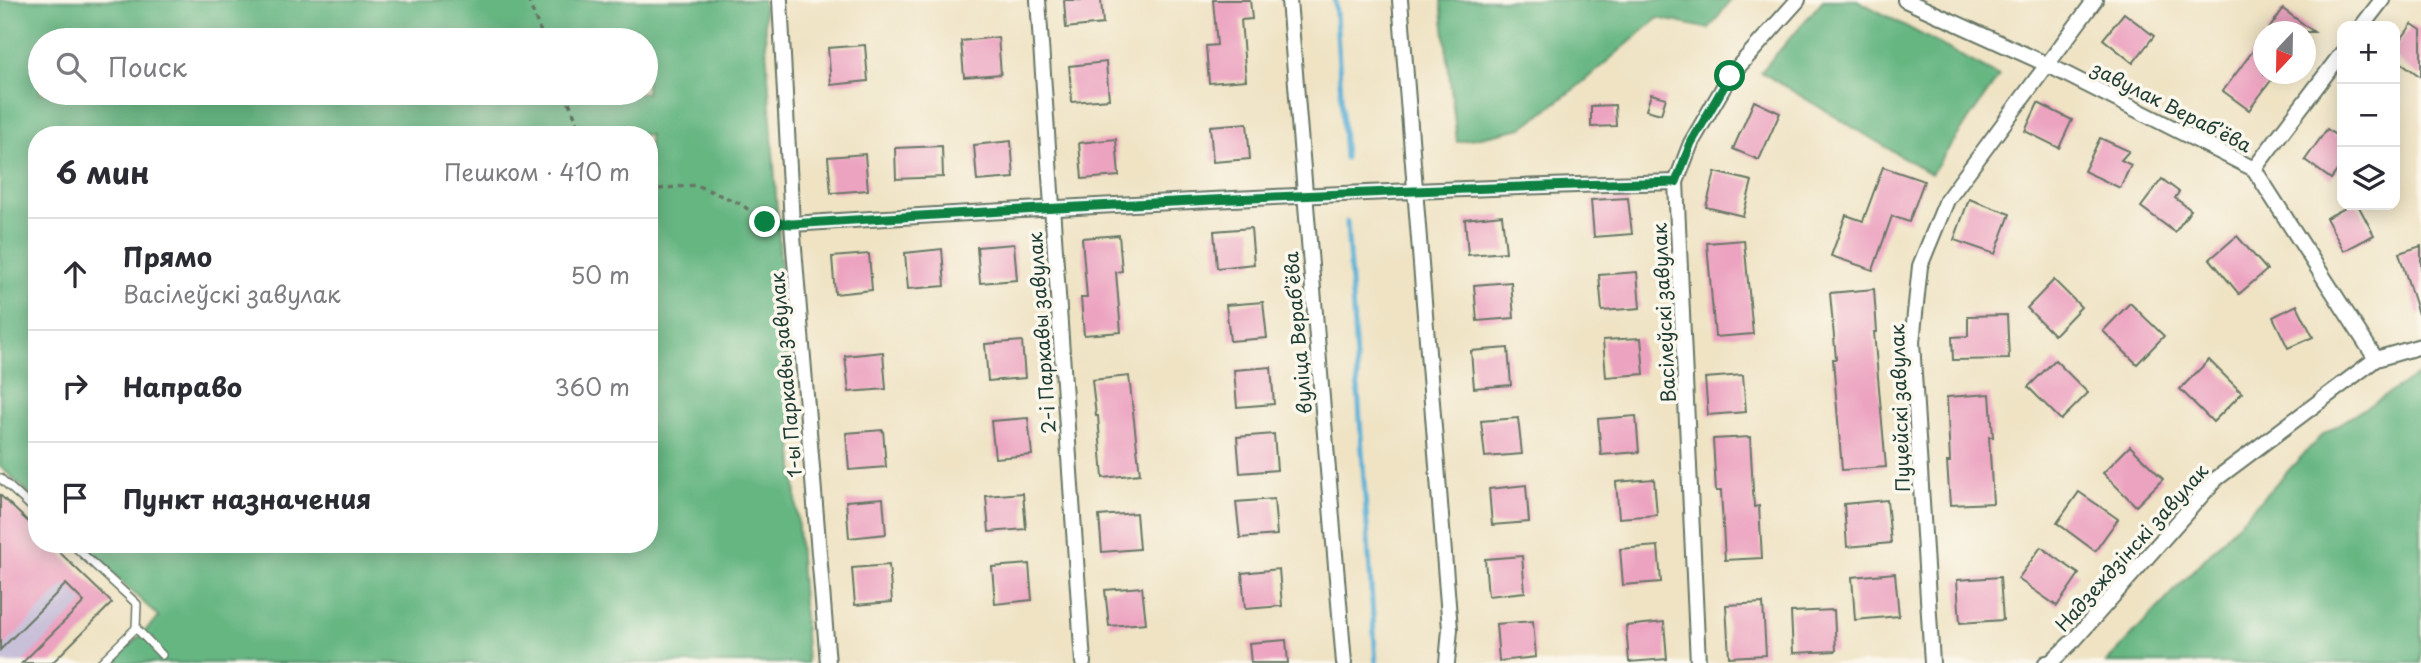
<!DOCTYPE html>
<html lang="ru">
<head>
<meta charset="utf-8">
<style>
	:root { --surface:#fff; --page:#f2f2f3; --text:#2b2b33; --muted:#7c7c81; --line:#e1e1e2 }
	body { margin:0; font-family:"Playpen Sans",sans-serif; background:var(--page); color:var(--text) }
	.controls { position:absolute; right:21px; top:21px; display:grid; overflow:hidden; border-radius:14px; box-shadow:0 4px 18px #0003 }
	.controls button { width:63px; height:63px; display:grid; place-items:center; padding:0; border:0; border-bottom:2px solid var(--line); background:var(--surface); color:var(--text); font:35px sans-serif }
	.compass { position:absolute; left:2253px; top:21px; width:63px; height:63px; border-radius:50%; background:var(--surface); box-shadow:0 4px 18px #0003; rotate:202deg }
	.stop { position:absolute; width:21px; height:21px; margin:-16px; border:5px solid #0b8043; border-radius:50%; background:#fff }
	.stop.end { background:#0b8043; border-color:#fff; box-shadow:0 2px 7px #0008 }
	.list { margin:0; padding:0; list-style:none }
	h2 { display:flex; justify-content:space-between; align-items:center; height:91px; margin:0; padding:0 28px; font-size:30px }
	h2 small { font-size:23px; font-weight:400; color:var(--muted) }
	.list li { display:grid; grid-template-columns:46px 1fr auto; gap:21px; align-items:center; box-sizing:border-box; height:112px; padding:0 28px; border-top:2px solid var(--line) }
	.list b { display:block; font-size:26px; white-space:nowrap }
	.list p { margin:0; font-size:23px; white-space:nowrap; color:var(--muted) }
	.list em { font-size:23px; font-style:normal; color:var(--muted) }
	.icon { flex:none; width:38px; height:38px; fill:none; stroke:currentColor; stroke-width:2; stroke-linecap:round; stroke-linejoin:round }
	.map { position:relative; flex:none; width:2421px; height:663px; overflow:hidden }
	.search { position:absolute; background:var(--surface); box-shadow:0 4px 18px #0003; left:28px; top:28px; width:630px; height:77px; display:flex; align-items:center; gap:18px; box-sizing:border-box; padding:0 24px; border-radius:38px; color:var(--muted); font-size:26px }
	.panel { position:absolute; background:var(--surface); box-shadow:0 4px 18px #0003; left:28px; top:126px; width:630px; height:427px; border-radius:28px }
	.map>svg:first-child { display:block }
	.industrial { fill:#c8bfd8 }
	.forest { fill:#66b682; stroke:#427a5b; stroke-width:2; fill-rule:evenodd }
	.lines { fill:none; stroke-linecap:round; stroke-linejoin:round }
	.stream { stroke:#58afd5; stroke-width:5 }
	.building { fill:#eca3c0 }
	.service-casing { stroke:#687766; stroke-width:10 }
	.minor-casing { stroke:#687766; stroke-width:18 }
	.path { stroke:#687766; stroke-width:3.5; stroke-dasharray:5 5; stroke-linecap:butt }
	.service { stroke:#fff; stroke-width:7 }
	.minor { stroke:#fff; stroke-width:14 }
	.route { stroke:#0b8043; stroke-width:9 }
	.labels { text-anchor:middle; dominant-baseline:central; stroke-width:7; stroke-linejoin:round; paint-order:stroke }
	.street-label { font-size:19px; fill:#1f3d34; stroke:#fbf7ec }
</style>
</head>
<body>
<div class="map">
<svg width="2421" height="663" viewBox="0 0 2421 663">
	<rect width="100%" height="100%" fill="#fbf7ec"/>
	<filter id="ink" filterUnits="userSpaceOnUse"><feTurbulence type="fractalNoise" baseFrequency=".0143" numOctaves="2"/><feDisplacementMap in="SourceGraphic" scale="14" xChannelSelector="R" yChannelSelector="G"/><feConvolveMatrix kernelMatrix="1 2 1 2 8 2 1 2 1" color-interpolation-filters="sRGB"/></filter>
	<filter id="wash" filterUnits="userSpaceOnUse"><feTurbulence type="fractalNoise" baseFrequency=".00686" numOctaves="4" result="noise"/><feDisplacementMap in="SourceGraphic" scale="28" xChannelSelector="R" yChannelSelector="G"/><feGaussianBlur stdDeviation="1.57" result="paint"/><feColorMatrix in="noise" values="0 0 0 0 0 0 0 0 0 0 0 0 0 0 0 0 0 1.4 0 .05"/><feComposite in="paint" operator="in"/></filter>
	<g filter="url(#wash)">
		<rect width="100%" height="100%" fill="#efe3c4"/>
		<!-- industrial -->
		<polygon class="industrial" points="0,495 37,530 37,544 112,603 52,663 0,663"/>
		<!-- forest -->
		<g class="forest">
			<path d="M 0,0 L 763,0 L 807,663 L 112,663 L 159,617 L 82,544 L 649,544 L 649,135 L 37,135 L 37,501 L 0,466 ZM 40,40 L 646,40 L 646,93 L 40,93 Z"/>
			<polygon points="1441,0 1731,0 1709,29 1658,18 1578,86 1522,128 1457,142"/>
			<polygon points="1823,0 1857,0 1999,76 1931,174 1761,72"/>
			<polygon points="2421,373 2421,663 2106,663 2322,435"/>
		</g>
		<g class="lines">
			<!-- stream -->
			<g class="stream">
				<polyline points="1335,0 1345,158"/>
				<polyline points="1347,222 1376,663"/>
			</g>
		</g>
		<g id="blocks">
			<!-- building -->
			<g class="building">
				<polygon points="1064,0 1101,0 1103,24 1066,28"/>
				<polygon points="1213,0 1250,0 1252,19 1241,20 1246,80 1209,83 1206,46 1217,45"/>
				<polygon points="2283,9 2314,32 2267,32"/>
				<polygon points="2124,13 2154,36 2133,63 2103,39"/>
				<polygon points="2412,24 2421,30 2421,77 2395,58 2395,48"/>
				<polygon points="2264,36 2264,74 2272,79 2249,110 2223,91"/>
				<polygon points="998,37 1001,74 964,77 961,41"/>
				<polygon points="865,45 868,81 831,85 828,48"/>
				<polygon points="1106,62 1109,99 1072,102 1069,66"/>
				<polygon points="1651,94 1666,98 1661,114 1646,110"/>
				<polygon points="1754,101 1780,113 1759,160 1733,149"/>
				<polygon points="2038,103 2072,120 2059,148 2025,131"/>
				<polygon points="1615,105 1616,126 1591,127 1591,106"/>
				<polygon points="1247,123 1250,159 1213,162 1210,126"/>
				<polygon points="2327,129 2342,140 2342,164 2331,179 2305,160"/>
				<polygon points="2100,138 2129,151 2121,160 2131,165 2120,188 2084,171"/>
				<polygon points="1116,139 1119,176 1082,179 1079,143"/>
				<polygon points="1011,141 1014,178 977,181 974,145"/>
				<polygon points="942,146 943,177 896,179 895,148"/>
				<polygon points="865,154 868,190 831,193 828,157"/>
				<polygon points="1883,167 1924,181 1909,222 1892,216 1873,270 1831,256 1846,215 1863,221"/>
				<polygon points="1715,172 1752,181 1743,216 1706,207"/>
				<polygon points="2162,179 2179,192 2175,198 2191,210 2175,232 2141,207"/>
				<polygon points="1628,198 1632,234 1594,237 1591,200"/>
				<polygon points="1969,199 2010,214 1995,254 1954,240"/>
				<polygon points="2351,205 2358,205 2374,235 2344,251 2326,218"/>
				<polygon points="1502,215 1506,252 1468,255 1465,219"/>
				<polygon points="1251,228 1254,264 1217,268 1214,231"/>
				<polygon points="1119,235 1122,271 1116,272 1121,332 1084,335 1081,298 1087,298 1082,238"/>
				<polygon points="2237,236 2267,270 2239,294 2210,259"/>
				<polygon points="1744,240 1753,334 1715,337 1707,243"/>
				<polygon points="1014,244 1017,280 980,283 977,247"/>
				<polygon points="2421,246 2421,313 2418,314 2399,253"/>
				<polygon points="942,249 945,286 908,289 905,253"/>
				<polygon points="869,254 872,290 835,294 832,257"/>
				<polygon points="1637,272 1640,308 1602,311 1599,275"/>
				<polygon points="2054,280 2081,307 2054,335 2027,308"/>
				<polygon points="1511,282 1514,318 1477,321 1474,285"/>
				<polygon points="1874,289 1877,332 1874,332 1886,467 1842,470 1833,359 1836,359 1830,293"/>
				<polygon points="1263,302 1267,338 1230,341 1226,305"/>
				<polygon points="2130,303 2164,336 2137,364 2103,331"/>
				<polygon points="2297,305 2313,337 2288,348 2273,317"/>
				<polygon points="2007,315 2009,359 1953,360 1952,337 1968,336 1968,316"/>
				<polygon points="1641,338 1644,374 1606,377 1603,340"/>
				<polygon points="1022,341 1025,378 988,381 985,344"/>
				<polygon points="1508,348 1511,385 1474,388 1471,351"/>
				<polygon points="883,352 886,389 849,392 845,356"/>
				<polygon points="2055,360 2088,393 2061,420 2028,387"/>
				<polygon points="2209,360 2242,393 2213,422 2180,389"/>
				<polygon points="1271,367 1274,404 1237,407 1234,370"/>
				<polygon points="1743,375 1746,412 1708,415 1705,378"/>
				<polygon points="1129,376 1140,474 1103,478 1098,416 1096,416 1092,380"/>
				<polygon points="1990,394 1993,437 1989,437 1993,503 1950,505 1947,462 1950,462 1947,397"/>
				<polygon points="1636,416 1639,452 1601,455 1598,419"/>
				<polygon points="1028,418 1032,455 995,458 991,421"/>
				<polygon points="1518,418 1522,454 1485,457 1481,421"/>
				<polygon points="883,430 886,467 849,470 846,433"/>
				<polygon points="1274,434 1277,470 1240,473 1237,437"/>
				<polygon points="1750,437 1754,507 1759,506 1762,558 1725,560 1721,491 1716,491 1713,439"/>
				<polygon points="2130,446 2163,479 2136,506 2103,473"/>
				<polygon points="1654,479 1657,515 1619,518 1616,482"/>
				<polygon points="1526,485 1529,522 1492,525 1489,489"/>
				<polygon points="2079,492 2118,519 2095,551 2057,523"/>
				<polygon points="1023,493 1026,529 989,532 986,496"/>
				<polygon points="0,495 37,530 37,544 51,544 112,603 52,663 22,663 84,602 66,584 0,650"/>
				<polygon points="883,498 886,534 849,538 846,501"/>
				<polygon points="1274,499 1277,535 1240,538 1236,502"/>
				<polygon points="1887,500 1891,543 1847,547 1844,504"/>
				<polygon points="1136,513 1139,549 1102,552 1099,516"/>
				<polygon points="1658,546 1661,582 1623,585 1620,549"/>
				<polygon points="2041,547 2079,574 2057,606 2018,579"/>
				<polygon points="1522,556 1525,592 1488,596 1485,559"/>
				<polygon points="1029,564 1032,600 995,604 992,567"/>
				<polygon points="889,565 892,602 855,605 852,568"/>
				<polygon points="1279,569 1282,606 1245,609 1242,573"/>
				<polygon points="1895,573 1899,616 1855,620 1852,577"/>
				<polygon points="2000,577 2003,620 1960,623 1957,580"/>
				<polygon points="1142,587 1146,623 1109,626 1105,590"/>
				<polygon points="1763,603 1766,655 1729,657 1726,605"/>
				<polygon points="1834,610 1836,651 1793,653 1791,612"/>
				<polygon points="1533,621 1536,657 1499,661 1496,624"/>
				<polygon points="1664,622 1667,659 1629,662 1626,626"/>
				<polygon points="1286,640 1288,663 1251,663 1249,643"/>
			</g>
		</g>
	</g>
	<g filter="url(#ink)">
		<use href="#blocks" fill-opacity="0" stroke="#687766" stroke-width="2"/>
		<g class="lines">
			<!-- service casing -->
			<g class="service-casing">
				<g id="service">
					<polyline points="0,478 37,512"/>
					<polyline points="72,544 137,604 136,628 162,655"/>
					<polyline points="100,663 136,628"/>
				</g>
			</g>
			<!-- minor casing -->
			<g class="minor-casing">
				<g id="minor">
					<polyline points="780,0 792,224 828,663"/>
					<polyline points="1038,0 1083,663"/>
					<polyline points="1289,0 1344,663"/>
					<polyline points="1400,0 1450,629 1447,663"/>
					<polyline points="1905,0 2046,64 2254,169 2376,359"/>
					<polyline points="2362,26 2382,0"/>
					<polyline points="2254,169 2342,53"/>
					<path d="M 792,224 C 1086,205 1381,190 1676,182"/>
					<polyline points="1698,663 1676,182 1691,143 1730,76 1798,0"/>
					<polyline points="1932,663 1912,342 1920,266 1947,200 2095,0"/>
					<polyline points="2046,663 2051,662 2075,639 2216,479 2376,359 2421,346"/>
				</g>
			</g>
			<!-- path -->
			<g class="path">
				<polyline points="528,0 544,40"/>
				<polyline points="565,93 583,135"/>
				<polyline points="649,190 696,185 741,204 765,222 777,223"/>
			</g>
			<!-- service -->
			<use href="#service" class="service"/>
			<!-- minor -->
			<use href="#minor" class="minor"/>
		</g>
	</g>
	<g class="lines" filter="url(#ink)">
		<!-- route -->
		<path class="route" d="M 765,222 L 792,224 C 1086,205 1381,190 1676,182 L 1691,143 L 1730,76"/>
	</g>
	<g class="labels">
		<!-- street labels -->
		<g class="street-label">
			<text transform="translate(2172 106) rotate(27)">завулак Верабʼёва</text>
			<text transform="translate(1663 313) rotate(-93)">Васілеўскі завулак</text>
			<text transform="translate(1041 333) rotate(-94)">2-і Паркавы завулак</text>
			<text transform="translate(1297 333) rotate(-95)">вуліца Верабʼёва</text>
			<text transform="translate(785 375) rotate(-95)">1-ы Паркавы завулак</text>
			<text transform="translate(1899 408) rotate(-92)">Пуцейскі завулак</text>
			<text transform="translate(2131 547) rotate(-48)">Надзеждзінскі завулак</text>
		</g>
	</g>
</svg>
<div class="controls">
<button>+</button>
<button>−</button>
<button><svg class="icon" aria-label="layers" viewBox="0 0 24 24"><path d="M12 4l9 5-9 5-9-5zM3 14l9 5 9-5"/></svg></button>
</div>
<svg class="compass" viewBox="-18 -18 36 36"><path d="M0-13l5 13h-10z" fill="#e53935"/><path d="M0 13l5-13h-10z" fill="#7c7c81"/></svg>
<div class="stop" style="left:1730px;top:76px"></div>
<div class="stop end" style="left:765px;top:222px"></div>
<div class="search"><svg class="icon" aria-label="search" viewBox="0 0 24 24"><circle cx="10" cy="10" r="6"/><path d="M15 15l6 6"/></svg>Поиск</div>
<section class="panel">
<h2>6 мин<small>Пешком · 410 m</small></h2>
<ul class="list">
<li><svg class="icon" aria-label="ahead" viewBox="0 0 24 24"><path d="M12 20V5M6 11l6-6 6 6"/></svg><div><b>Прямо</b><p>Васілеўскі завулак</p></div><em>50 m</em></li>
<li><svg class="icon" aria-label="right" viewBox="0 0 24 24"><path d="M7 20v-9h11M14 6l5 5-5 5"/></svg><div><b>Направо</b></div><em>360 m</em></li>
<li><svg class="icon" aria-label="arrive" viewBox="0 0 24 24"><path d="M6 21V4h12l-3 4 3 4H6"/></svg><div><b>Пункт назначения</b></div></li>
</ul>
</section>
</div>
</body>
</html>
